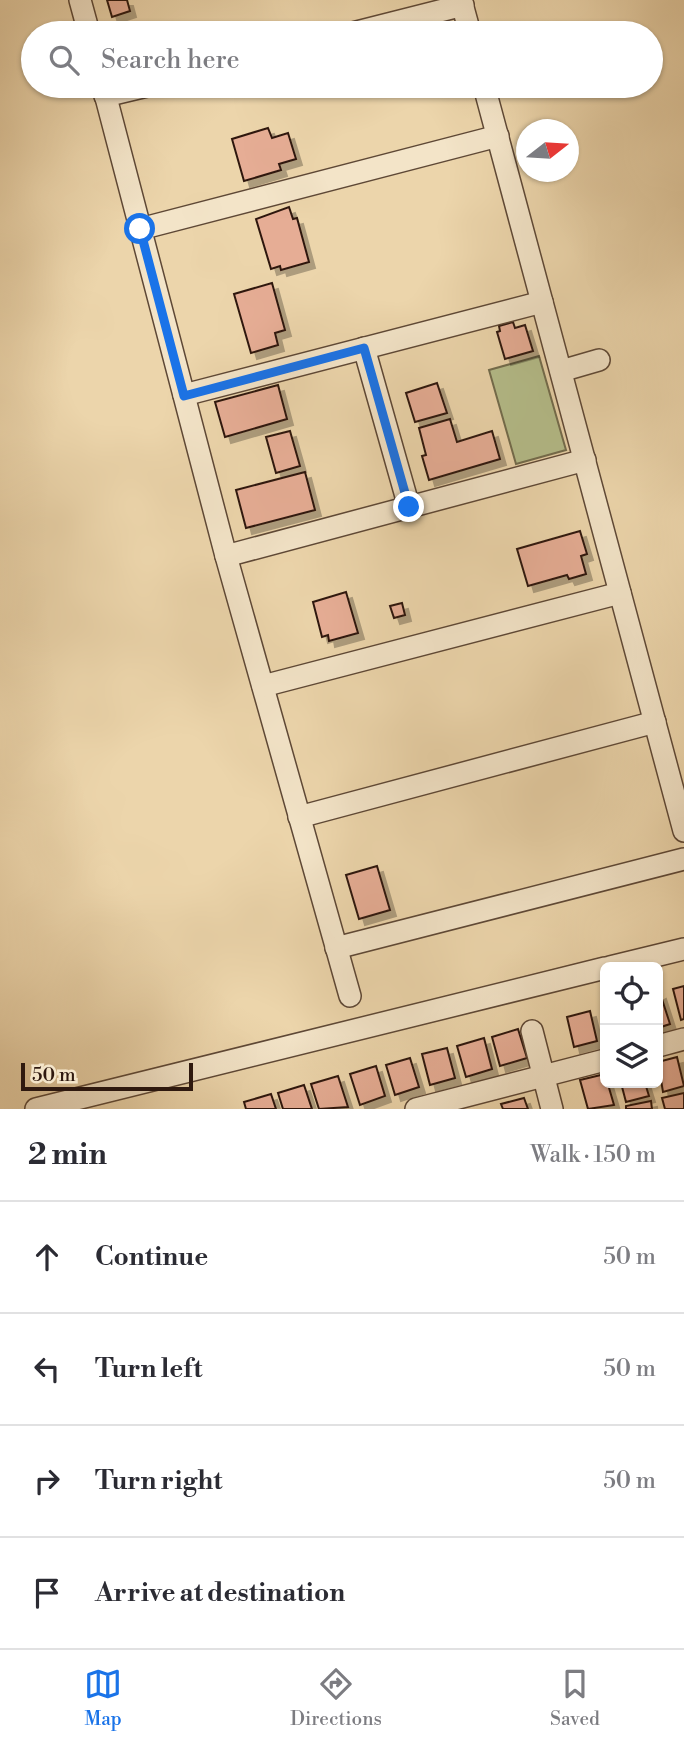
<!DOCTYPE html>
<html lang="en">
<head>
<meta charset="utf-8">
<style>
	:root { --surface:#fff; --page:#f2f2f3; --text:#2b2b33; --muted:#7c7c81; --line:#e1e1e2; --accent:#1a73e8 }
	body { margin:0; font-family:"Libre Bodoni",serif; background:var(--page); color:var(--text) }
	.controls { position:absolute; right:21px; bottom:21px; display:grid; overflow:hidden; border-radius:10px; box-shadow:0 2px 5px #0004 }
	.controls button { width:63px; height:63px; display:grid; place-items:center; padding:0; border:0; border-bottom:2px solid var(--line); background:var(--surface); color:var(--text); font:35px sans-serif }
	.compass { position:absolute; left:516px; top:119px; width:63px; height:63px; border-radius:50%; background:var(--surface); box-shadow:0 2px 5px #0004; rotate:73deg }
	.scale { position:absolute; left:21px; bottom:18px; width:172px; box-sizing:border-box; padding-left:7px; border:4px solid #2f190f; border-top:0; font-size:19px; line-height:24px; white-space:nowrap; color:#2f190f; -webkit-text-stroke:5px #f3e4c8; paint-order:stroke }
	.stop { position:absolute; width:21px; height:21px; margin:-16px; border:5px solid #1a73e8; border-radius:50%; background:#fff }
	.stop.end { background:#1a73e8; border-color:#fff; box-shadow:0 2px 7px #0008 }
	.list { margin:0; padding:0; list-style:none }
	h2 { display:flex; justify-content:space-between; align-items:center; height:91px; margin:0; padding:0 28px; font-size:30px }
	h2 small { font-size:23px; font-weight:400; color:var(--muted) }
	.list li { display:grid; grid-template-columns:46px 1fr auto; gap:21px; align-items:center; box-sizing:border-box; height:112px; padding:0 28px; border-top:2px solid var(--line) }
	.list b { display:block; font-size:26px; white-space:nowrap }
	.list em { font-size:23px; font-style:normal; color:var(--muted) }
	.icon { flex:none; width:38px; height:38px; fill:none; stroke:currentColor; stroke-width:2; stroke-linecap:round; stroke-linejoin:round }
	.map { position:relative; flex:none; width:684px; height:1109px; overflow:hidden }
	.search { position:absolute; background:var(--surface); box-shadow:0 2px 5px #0004; left:21px; right:21px; top:21px; height:77px; display:flex; align-items:center; gap:18px; box-sizing:border-box; padding:0 24px; border-radius:38px; color:var(--muted); font-size:26px }
	.sheet { height:539px; background:var(--surface) }
	nav { display:flex; justify-content:space-around; align-items:center; box-sizing:border-box; height:98px; border-top:2px solid var(--line); background:var(--surface); font-size:19px; color:var(--muted) }
	nav a { display:grid; justify-items:center; gap:4px }
	nav .on { color:var(--accent) }
	.map>svg:first-child { display:block }
	.garden { fill:#b5be8b; stroke:#726c4d; stroke-width:2 }
	.building { fill:#e6ad95; stroke:#2f190f; stroke-width:2; filter:url(#shadow) }
	.lines { fill:none; stroke-linecap:round; stroke-linejoin:round }
	.minor-casing { stroke:#5e4836; stroke-width:24 }
	.minor { stroke:#f3e4c8; stroke-width:21 }
	.route { stroke:#1a73e8; stroke-width:9 }
</style>
</head>
<body>
<div class="map">
<svg width="684" height="1109" viewBox="0 0 684 1109">
	<defs>
		<filter id="shadow"><feDropShadow dx="6" dy="6" stdDeviation="0" flood-color="#0004"/></filter>
	</defs>
	<rect width="100%" height="100%" fill="#ecd5ab"/>
	<filter id="stains"><feTurbulence type="fractalNoise" baseFrequency=".00286" numOctaves="4"/><feColorMatrix values="0 0 0 0 .2 0 0 0 0 .09 0 0 0 0 .02 0 0 0 .5 -.17"/></filter>
	<radialGradient id="worn" r=".72"><stop offset=".6" stop-color="#630" stop-opacity="0"/><stop offset="1" stop-color="#630" stop-opacity=".3"/></radialGradient>
	<!-- garden -->
	<polygon class="garden" points="539,356 566,450 516,464 489,370"/>
	<!-- building -->
	<g class="building">
		<polygon points="107,0 127,0 130,11 112,17"/>
		<polygon points="268,128 272,138 288,133 296,159 279,164 281,170 244,181 232,139"/>
		<polygon points="289,207 293,219 297,218 309,262 281,270 280,266 271,269 256,219"/>
		<polygon points="272,283 285,330 275,333 278,345 251,353 234,294"/>
		<polygon points="513,322 515,328 525,325 533,351 505,359 497,332 500,331 499,326"/>
		<polygon points="437,383 447,413 415,422 406,393"/>
		<polygon points="278,385 287,419 225,437 215,402"/>
		<polygon points="450,419 457,442 492,431 500,459 429,480 422,456 426,455 419,428"/>
		<polygon points="290,431 300,466 276,473 266,437"/>
		<polygon points="305,472 315,510 246,528 236,490"/>
		<polygon points="580,531 587,554 581,556 586,574 569,579 567,575 528,586 517,549"/>
		<polygon points="346,592 358,633 329,641 328,635 322,637 313,602"/>
		<polygon points="402,603 405,615 394,618 390,606"/>
		<polygon points="377,866 390,910 359,919 346,875"/>
		<polygon points="684,986 684,1019 681,1020 673,989"/>
		<polygon points="660,993 670,1024 658,1028 658,994"/>
		<polygon points="590,1011 597,1041 574,1047 567,1017"/>
		<polygon points="518,1029 527,1058 500,1066 492,1037"/>
		<polygon points="484,1038 492,1069 466,1077 457,1046"/>
		<polygon points="447,1048 455,1078 430,1085 422,1054"/>
		<polygon points="677,1057 684,1086 663,1092 658,1062"/>
		<polygon points="410,1058 419,1087 395,1095 386,1065"/>
		<polygon points="376,1066 385,1096 360,1105 350,1074"/>
		<polygon points="605,1074 614,1105 588,1109 580,1080"/>
		<polygon points="338,1076 348,1107 319,1109 311,1084"/>
		<polygon points="621,1083 645,1083 649,1096 626,1102"/>
		<polygon points="304,1085 312,1109 283,1109 278,1093"/>
		<polygon points="684,1093 684,1109 665,1109 662,1098"/>
		<polygon points="271,1094 276,1109 246,1109 244,1102"/>
		<polygon points="524,1098 528,1109 503,1109 501,1104"/>
		<polygon points="651,1101 652,1109 626,1109 626,1106"/>
	</g>
	<g class="lines">
		<!-- minor casing -->
		<g class="minor-casing">
			<g id="minor">
				<polyline points="80,0 89,33"/>
				<polyline points="461,0 470,33"/>
				<polyline points="353,33 463,5"/>
				<polyline points="103,86 226,556 350,996"/>
				<polyline points="484,86 684,831"/>
				<polyline points="105,96 147,86"/>
				<polyline points="140,229 498,136"/>
				<polyline points="364,348 409,507"/>
				<polyline points="561,371 599,360"/>
				<polyline points="184,395 542,302"/>
				<polyline points="226,556 585,460"/>
				<polyline points="263,686 620,593"/>
				<polyline points="299,817 655,722"/>
				<polyline points="336,948 684,859"/>
				<polyline points="610,967 684,949"/>
				<polyline points="532,1031 552,1109"/>
				<polyline points="658,1046 684,1039"/>
				<polyline points="36,1109 605,968"/>
				<polyline points="416,1109 605,1060"/>
			</g>
		</g>
		<!-- minor -->
		<use href="#minor" class="minor"/>
	</g>
	<g class="lines">
		<!-- route -->
		<polyline class="route" points="140,229 184,396 364,348 409,507"/>
	</g>
	<rect width="100%" height="100%" filter="url(#stains)"/>
	<rect width="100%" height="100%" fill="url(#worn)"/>
</svg>
<div class="controls">
<button><svg class="icon" aria-label="locate" viewBox="0 0 24 24"><circle cx="12" cy="12" r="6"/><path d="M12 2v4M12 18v4M2 12h4M18 12h4"/></svg></button>
<button><svg class="icon" aria-label="layers" viewBox="0 0 24 24"><path d="M12 4l9 5-9 5-9-5zM3 14l9 5 9-5"/></svg></button>
</div>
<svg class="compass" viewBox="-18 -18 36 36"><path d="M0-13l5 13h-10z" fill="#e53935"/><path d="M0 13l5-13h-10z" fill="#7c7c81"/></svg>
<div class="scale">50 m</div>
<div class="stop" style="left:140px;top:229px"></div>
<div class="stop end" style="left:409px;top:507px"></div>
<div class="search"><svg class="icon" aria-label="search" viewBox="0 0 24 24"><circle cx="10" cy="10" r="6"/><path d="M15 15l6 6"/></svg>Search here</div>
</div>
<section class="sheet">
<h2>2 min<small>Walk · 150 m</small></h2>
<ul class="list">
<li><svg class="icon" aria-label="ahead" viewBox="0 0 24 24"><path d="M12 20V5M6 11l6-6 6 6"/></svg><div><b>Continue</b></div><em>50 m</em></li>
<li><svg class="icon" aria-label="left" viewBox="0 0 24 24"><path d="M17 20v-9H6M10 6l-5 5 5 5"/></svg><div><b>Turn left</b></div><em>50 m</em></li>
<li><svg class="icon" aria-label="right" viewBox="0 0 24 24"><path d="M7 20v-9h11M14 6l5 5-5 5"/></svg><div><b>Turn right</b></div><em>50 m</em></li>
<li><svg class="icon" aria-label="arrive" viewBox="0 0 24 24"><path d="M6 21V4h12l-3 4 3 4H6"/></svg><div><b>Arrive at destination</b></div></li>
</ul>
</section>
<nav>
<a class="on"><svg class="icon" aria-label="map" viewBox="0 0 24 24"><path d="M3 6l6-2 6 2 6-2v14l-6 2-6-2-6 2zM9 4v14M15 6v14"/></svg>Map</a>
<a><svg class="icon" aria-label="directions" viewBox="0 0 24 24"><path d="M12 3l9 9-9 9-9-9zM9 14v-3h6M13 9l2 2-2 2"/></svg>Directions</a>
<a><svg class="icon" aria-label="saved" viewBox="0 0 24 24"><path d="M7 4h10v16l-5-4-5 4z"/></svg>Saved</a>
</nav>
</body>
</html>
